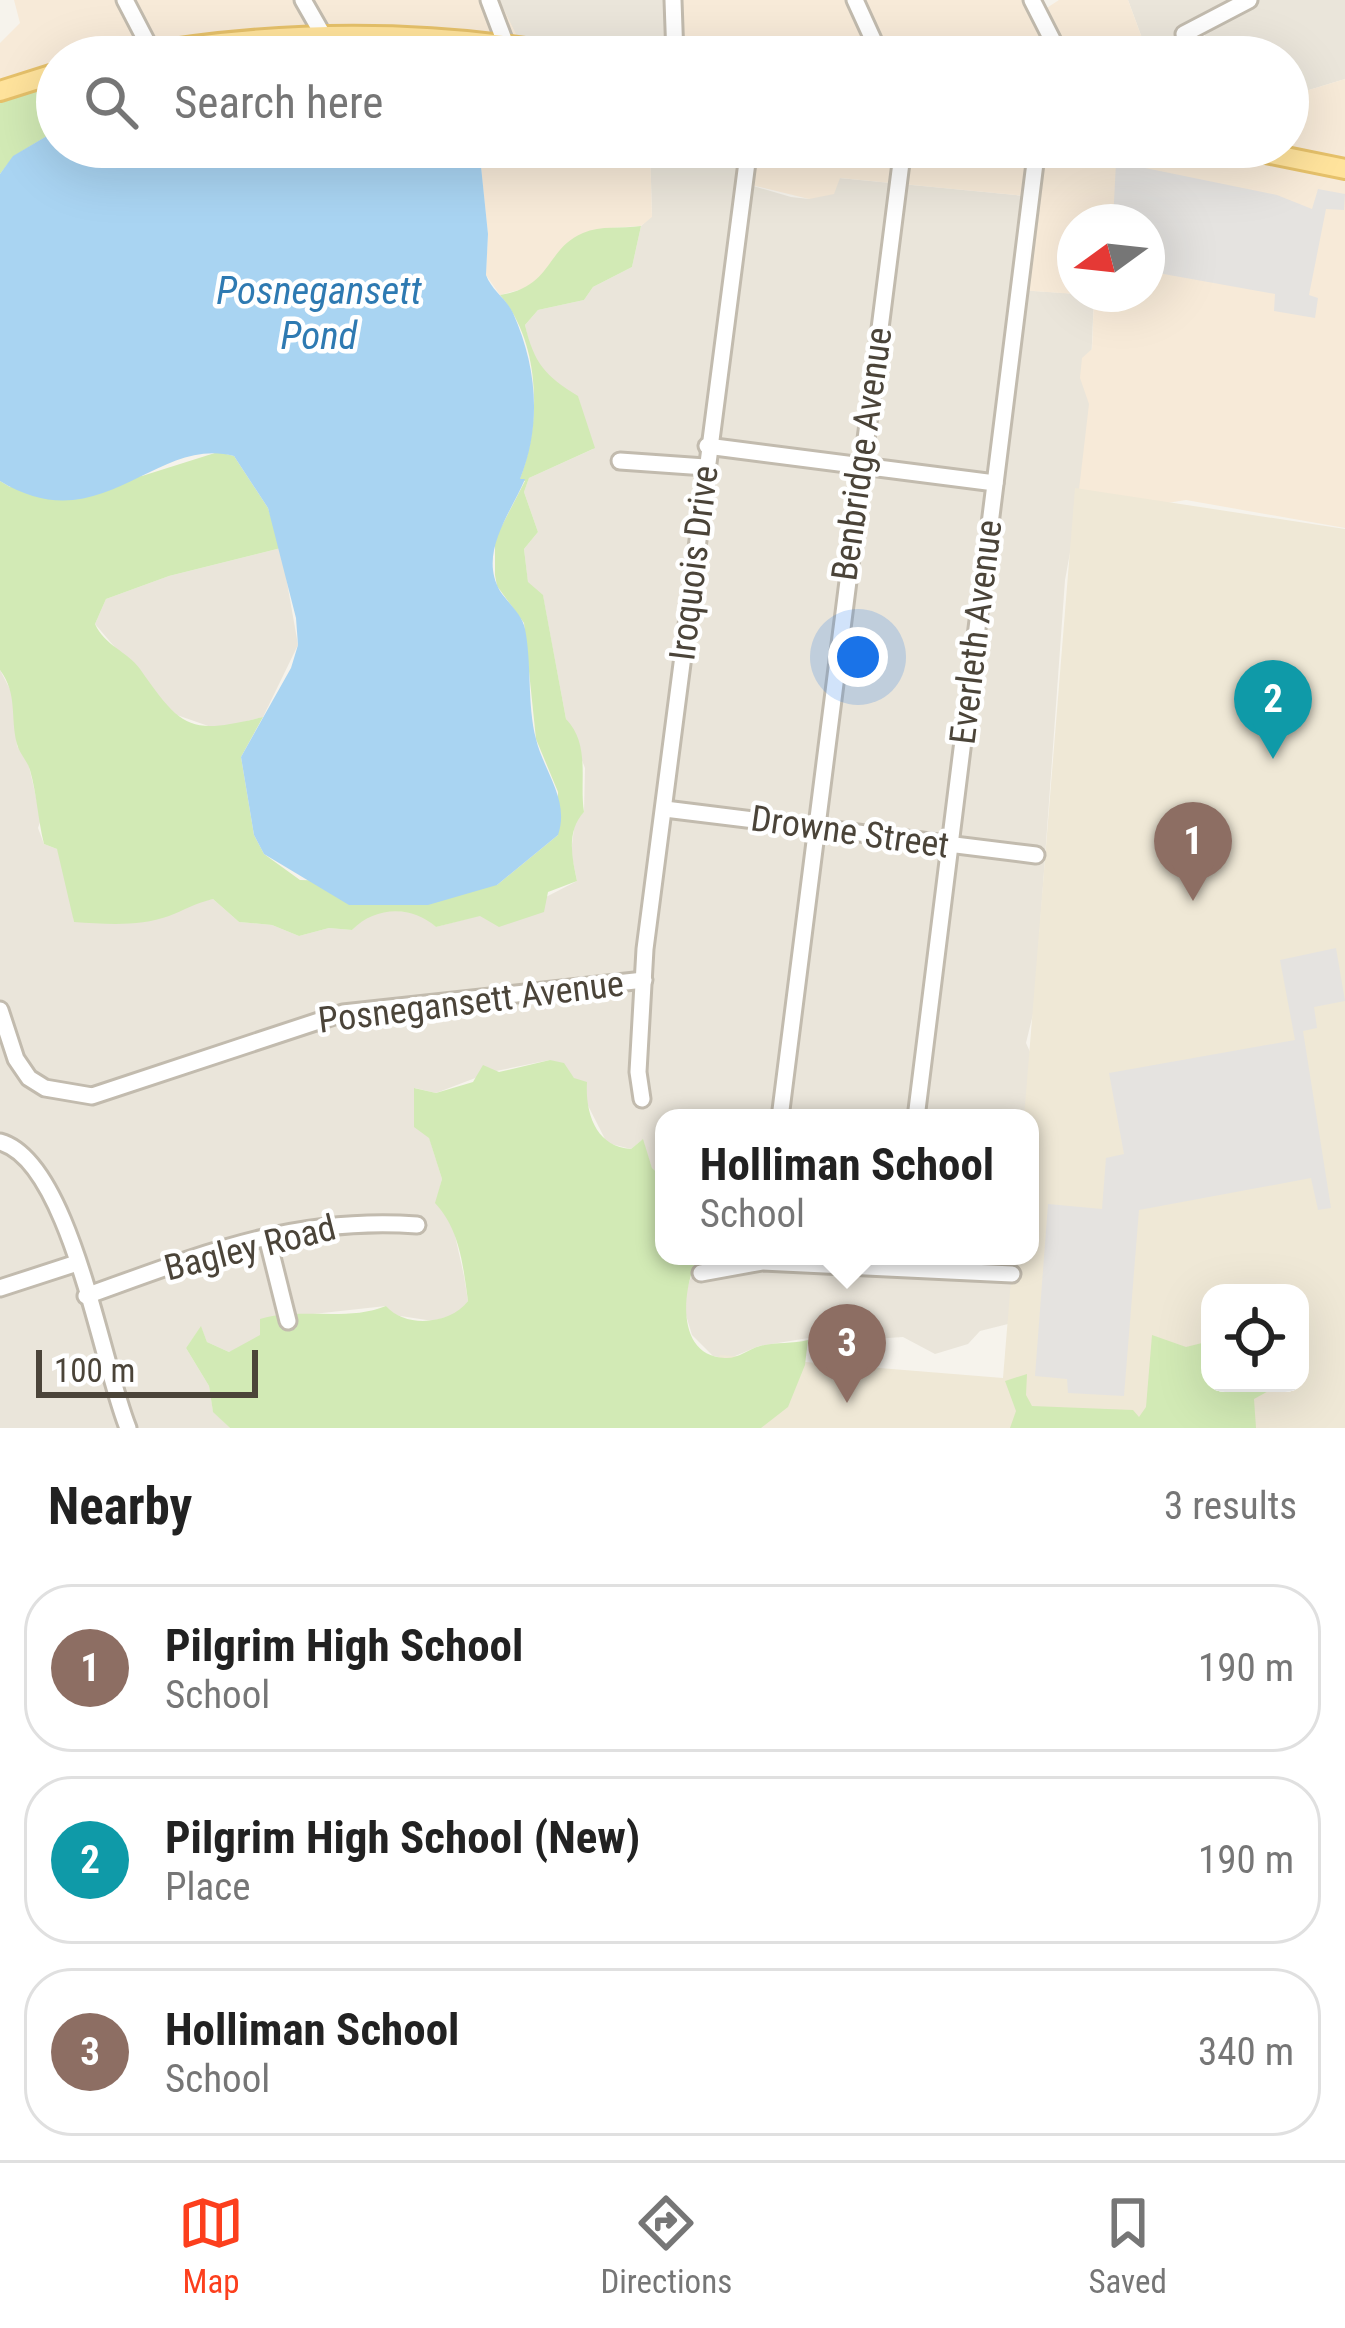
<!DOCTYPE html>
<html lang="en">
<head>
<meta charset="utf-8">
<style>
	:root { --surface:#fff; --page:#f6f6f6; --text:#222; --muted:#767676; --line:#e0e0e0; --accent:#fc3f1d }
	body { margin:0; font-family:"Roboto Condensed",sans-serif; background:var(--page); color:var(--text) }
	.controls { position:absolute; right:36px; bottom:36px; display:grid; overflow:hidden; border-radius:24px; box-shadow:0 12px 48px #0002 }
	.controls button { width:108px; height:108px; display:grid; place-items:center; padding:0; border:0; border-bottom:3px solid var(--line); background:var(--surface); color:var(--text); font:60px sans-serif }
	.compass { position:absolute; left:1057px; top:204px; width:108px; height:108px; border-radius:50%; background:var(--surface); box-shadow:0 12px 48px #0002; rotate:255deg }
	.scale { position:absolute; left:36px; bottom:30px; width:222px; box-sizing:border-box; padding-left:12px; border:6px solid #4b4439; border-top:0; font-size:33px; line-height:42px; white-space:nowrap; color:#4b4439; -webkit-text-stroke:9px #fff; paint-order:stroke }
	.you { position:absolute; left:858px; top:657px; width:42px; height:42px; margin:-30px; border:9px solid #fff; border-radius:50%; background:#1a73e8; box-shadow:0 0 0 18px #1a73e833 }
	.badge { display:grid; place-items:center; width:78px; height:78px; border-radius:50%; background:var(--accent); color:#fff; font-size:39px; font-weight:700 }
	.pin { position:absolute; translate:-50% -99px; filter:drop-shadow(0 3px 6px #0008) }
	.pin::after { content:''; position:absolute; top:63px; width:42px; height:36px; background:inherit; clip-path:polygon(0 0,100% 0,50% 100%) }
	.popup { position:absolute; left:655px; top:1109px; width:384px; height:156px; box-sizing:border-box; display:grid; place-content:center; border-radius:24px; background:var(--surface); filter:drop-shadow(0 3px 9px #0005); font-size:39px; white-space:nowrap; color:var(--muted) }
	.popup b { font-size:45px; color:var(--text) }
	.popup::after { content:''; position:absolute; left:50%; top:100%; margin-left:-24px; border:24px solid transparent; border-top-color:var(--surface) }
	.list { margin:0; padding:0; list-style:none }
	h2 { display:flex; justify-content:space-between; align-items:center; height:156px; margin:0; padding:0 48px; font-size:51px }
	h2 small { font-size:39px; font-weight:400; color:var(--muted) }
	.list li { display:grid; grid-template-columns:78px 1fr auto; gap:36px; align-items:center; box-sizing:border-box; height:168px; margin:0 24px 24px; padding:0 24px; border:3px solid var(--line); border-radius:48px }
	.list b { display:block; font-size:45px; white-space:nowrap }
	.list p { margin:0; font-size:39px; white-space:nowrap; color:var(--muted) }
	.list em { font-size:39px; font-style:normal; color:var(--muted) }
	.icon { flex:none; width:66px; height:66px; fill:none; stroke:currentColor; stroke-width:2; stroke-linecap:round; stroke-linejoin:round }
	.map { position:relative; flex:none; width:1345px; height:1428px; overflow:hidden }
	.search { position:absolute; background:var(--surface); box-shadow:0 12px 48px #0002; left:36px; right:36px; top:36px; height:132px; display:flex; align-items:center; gap:30px; box-sizing:border-box; padding:0 42px; border-radius:66px; color:var(--muted); font-size:45px }
	.sheet { height:732px; background:var(--surface) }
	nav { display:flex; justify-content:space-around; align-items:center; box-sizing:border-box; height:168px; border-top:3px solid var(--line); background:var(--surface); font-size:33px; color:var(--muted) }
	nav a { display:grid; justify-items:center; gap:6px }
	nav .on { color:var(--accent) }
	.map>svg:first-child { display:block }
	.residential { fill:#eae5da }
	.commercial { fill:#f7ead8 }
	.education { fill:#efe8d6; fill-rule:evenodd }
	.green { fill:#d2eab5 }
	.parking { fill:#e5e3e0 }
	.water { fill:#a9d4f2 }
	.lines { fill:none; stroke-linecap:round; stroke-linejoin:round }
	.minor-casing { stroke:#c2bbae; stroke-width:21 }
	.major-casing { stroke:#e6c16a; stroke-width:24 }
	.minor { stroke:#fff; stroke-width:15 }
	.major { stroke:#ffe39c; stroke-width:18 }
	.labels { text-anchor:middle; dominant-baseline:central; stroke-width:9; stroke-linejoin:round; paint-order:stroke }
	.street-label { font-size:36px; fill:#4b4439; stroke:#fff }
	.water-label { font-size:39px; font-style:italic; fill:#2e7ab2; stroke:#fff }
</style>
</head>
<body>
<div class="map">
<svg width="1345" height="1428" viewBox="0 0 1345 1428">
	<rect width="100%" height="100%" fill="#f6f3ec"/>
	<!-- residential -->
	<g class="residential">
		<polygon points="499,0 672,0 674,57 570,57 522,48"/>
		<polygon points="1128,0 1345,0 1345,79 1299,93 1293,83 1288,84 1288,57 1212,57 1200,20 1166,51 1149,57"/>
		<polygon points="650,147 748,147 743,183 791,197 809,199 839,178 1025,196 1019,290 1094,295 1087,460 1065,580 1034,1010 1026,1043 1035,1063 1030,1118 664,1118 664,1179 652,1168 642,1140 631,1149 607,1143 574,1078 550,1060 491,1072 436,1093 415,1088 416,1116 429,1137 442,1179 436,1203 452,1222 464,1276 468,1301 459,1313 433,1321 394,1315 386,1306 304,1315 283,1312 252,1344 229,1352 207,1342 201,1327 186,1348 209,1386 213,1411 230,1428 0,1428 0,670 14,697 17,746 28,762 41,819 38,828 44,844 57,849 64,860 74,922 171,915 184,905 213,899 239,922 272,925 299,936 329,928 352,930 365,916 391,910 422,914 436,927 544,898 577,881 571,852 575,821 584,812 585,768 566,719 543,596 528,583 524,549 538,532 524,492 529,478 593,449 578,397 547,378 533,359 525,325 538,310 584,300 593,287 632,267 641,226 652,216"/>
		<polygon points="281,548 298,645 263,717 217,729 171,713 95,624 106,599 169,576"/>
		<polygon points="699,1256 1030,1256 1031,1265 1020,1321 980,1331 968,1344 935,1354 903,1337 858,1340 848,1331 840,1306 837,1321 815,1337 759,1346 728,1359 713,1356 692,1335 682,1302"/>
	</g>
	<!-- commercial -->
	<g class="commercial">
		<polygon points="14,0 499,0 523,48 570,57 473,57 475,45 57,57 57,71 0,89 0,43 20,23"/>
		<polygon points="672,0 1030,0 1039,13 1059,0 1128,0 1149,57 674,57"/>
		<polygon points="1345,79 1345,528 1186,500 1155,505 1078,498 1089,404 1080,378 1082,358 1092,349 1094,296 1080,294 1147,294 1147,222 1075,222 1075,294 1019,290 1025,196 840,178 834,194 809,199 743,183 748,147 1288,147 1288,84 1292,82 1299,93"/>
		<polygon points="479,147 650,147 652,217 641,226 610,228 567,243 546,274 530,287 500,295 486,275 488,234"/>
	</g>
	<!-- education -->
	<path class="education" d="M 1075,488 L 1345,529 L 1345,1428 L 679,1428 L 720,1355 L 1003,1378 L 1013,1256 L 1030,1256 L 1030,1118 L 1024,1118 ZM 1210,1293 L 1300,1293 L 1300,1383 L 1210,1383 Z"/>
	<!-- green -->
	<g class="green">
		<polygon points="250,38 475,45 473,57 120,57"/>
		<polygon points="57,71 57,130 14,156 0,174 0,89"/>
		<path d="M 641,226 L 632,267 L 593,287 L 584,300 L 538,310 L 525,325 C 534,363 545,376 578,396 L 595,448 L 529,478 L 524,492 L 538,532 L 524,549 L 528,582 L 543,595 L 566,719 C 591,745 579,781 584,812 C 566,831 572,858 577,881 L 548,892 L 544,912 L 499,927 L 480,916 L 436,927 C 412,905 375,906 352,930 L 329,928 L 299,936 L 272,925 L 239,922 L 213,899 C 196,903 184,910 169,916 C 139,927 105,924 74,922 L 57,849 L 44,844 C 38,820 37,795 30,770 C 27,760 19,753 17,744 C 10,717 18,694 0,670 L 0,481 L 10,487 L 142,476 L 218,452 L 234,456 L 268,508 L 281,548 L 169,576 L 106,599 L 95,624 C 105,646 127,651 140,669 C 182,729 189,735 263,717 L 241,757 L 254,835 L 264,854 L 300,880 L 497,885 L 558,835 L 558,792 L 536,739 L 524,623 L 497,586 L 495,575 L 495,539 L 525,481 L 519,481 C 542,424 541,343 500,295 C 553,287 545,249 583,233 C 601,225 622,229 641,226 Z"/>
		<path d="M 550,1060 L 564,1063 L 574,1078 L 587,1082 C 585,1113 596,1147 631,1149 L 643,1139 L 652,1168 L 664,1179 L 664,1256 L 699,1256 C 683,1283 673,1356 725,1358 C 738,1359 749,1349 760,1346 C 775,1342 792,1344 808,1340 L 805,1365 L 788,1407 L 761,1428 L 230,1428 L 213,1412 L 209,1386 L 186,1348 L 201,1326 L 207,1342 L 229,1352 L 260,1335 L 260,1319 C 300,1307 347,1322 386,1306 C 406,1329 451,1324 468,1301 C 463,1265 460,1230 435,1203 L 442,1179 L 429,1138 L 414,1127 L 414,1088 L 436,1093 L 473,1082 L 483,1065 L 499,1072 Z"/>
		<polygon points="1152,1335 1186,1347 1210,1341 1210,1383 1283,1383 1254,1399 1256,1428 1010,1428 1016,1411 1005,1381 1027,1374 1026,1395 1032,1406 1133,1410 1139,1417 1146,1407"/>
	</g>
	<!-- parking -->
	<g class="parking">
		<polygon points="1116,162 1277,195 1312,209 1318,189 1345,194 1344,210 1326,209 1309,295 1318,298 1315,318 1274,311 1275,294 1147,271 1147,222 1113,222"/>
		<polygon points="1336,948 1345,1001 1314,1007 1317,1028 1303,1031 1331,1208 1318,1210 1311,1178 1139,1210 1124,1396 1068,1393 1067,1379 1035,1376 1048,1204 1102,1209 1106,1158 1124,1154 1109,1073 1295,1040 1280,960"/>
	</g>
	<!-- water -->
	<path class="water" d="M 57,130 L 57,147 L 479,147 L 488,234 L 486,275 C 492,291 506,298 513,313 C 537,367 542,424 520,479 L 525,479 C 511,513 478,553 500,591 C 508,603 522,614 525,629 C 532,664 527,704 536,739 C 544,772 570,800 558,835 L 497,885 L 428,905 L 349,905 L 264,854 L 254,835 L 241,757 L 291,668 L 298,645 L 296,618 L 268,508 L 234,456 C 155,435 101,543 0,481 L 0,174 L 13,156 Z"/>
	<g class="lines">
		<!-- minor casing -->
		<g class="minor-casing">
			<g id="minor">
				<polyline points="125,0 152,52"/>
				<polyline points="303,0 323,35"/>
				<polyline points="489,0 506,45"/>
				<polyline points="673,0 675,57"/>
				<polyline points="855,0 881,57"/>
				<polyline points="1032,0 1061,57"/>
				<polyline points="1184,34 1249,0"/>
				<polyline points="707,446 995,483"/>
				<polyline points="620,461 705,467"/>
				<polyline points="665,809 1036,855"/>
				<polyline points="0,1010 16,1059 29,1078 45,1088 92,1096 343,1013 644,980"/>
				<polyline points="642,1099 638,1072 645,949 749,147"/>
				<polyline points="780,1118 903,147"/>
				<polyline points="916,1118 1037,147"/>
				<path d="M 0,1142 C 70,1161 101,1362 128,1428"/>
				<polyline points="267,1237 288,1321"/>
				<polyline points="701,1273 762,1262 1012,1274"/>
				<polyline points="0,1288 77,1263"/>
				<path d="M 86,1296 C 200,1255 294,1216 417,1225"/>
			</g>
		</g>
		<!-- major casing -->
		<g class="major-casing">
			<g id="major">
				<path d="M 124,57 C 276,29 431,29 582,57"/>
				<polyline points="0,91 57,73"/>
				<polyline points="1236,147 1345,169"/>
			</g>
		</g>
		<!-- minor -->
		<use href="#minor" class="minor"/>
		<!-- major -->
		<use href="#major" class="major"/>
	</g>
	<g class="labels">
		<!-- street labels -->
		<g class="street-label">
			<text transform="translate(862 454) rotate(-82)">Benbridge Avenue</text>
			<text transform="translate(694 563) rotate(-83)">Iroquois Drive</text>
			<text transform="translate(976 632) rotate(-83)">Everleth Avenue</text>
			<text transform="translate(850 832) rotate(8)">Drowne Street</text>
			<text transform="translate(471 1002) rotate(-7)">Posnegansett Avenue</text>
			<text transform="translate(250 1248) rotate(-14)">Bagley Road</text>
		</g>
		<!-- water labels -->
		<g class="water-label">
			<text x="319" y="291">Posnegansett<tspan x="319" dy="45">Pond</tspan></text>
		</g>
	</g>
</svg>
<div class="controls">
<button><svg class="icon" aria-label="locate" viewBox="0 0 24 24"><circle cx="12" cy="12" r="6"/><path d="M12 2v4M12 18v4M2 12h4M18 12h4"/></svg></button>
</div>
<svg class="compass" viewBox="-18 -18 36 36"><path d="M0-13l5 13h-10z" fill="#e53935"/><path d="M0 13l5-13h-10z" fill="#767676"/></svg>
<div class="scale">100 m</div>
<div class="you"></div>
<div class="pin badge" style="left:1193px;top:901px;background:#8d6e63">1</div>
<div class="pin badge" style="left:1273px;top:759px;background:#0f9aa8">2</div>
<div class="pin badge" style="left:847px;top:1403px;background:#8d6e63">3</div>
<div class="popup"><b>Holliman School</b>School</div>
<div class="search"><svg class="icon" aria-label="search" viewBox="0 0 24 24"><circle cx="10" cy="10" r="6"/><path d="M15 15l6 6"/></svg>Search here</div>
</div>
<section class="sheet">
<h2>Nearby<small>3 results</small></h2>
<ul class="list">
<li><span class="badge" style="background:#8d6e63">1</span><div><b>Pilgrim High School</b><p>School</p></div><em>190 m</em></li>
<li><span class="badge" style="background:#0f9aa8">2</span><div><b>Pilgrim High School (New)</b><p>Place</p></div><em>190 m</em></li>
<li><span class="badge" style="background:#8d6e63">3</span><div><b>Holliman School</b><p>School</p></div><em>340 m</em></li>
</ul>
</section>
<nav>
<a class="on"><svg class="icon" aria-label="map" viewBox="0 0 24 24"><path d="M3 6l6-2 6 2 6-2v14l-6 2-6-2-6 2zM9 4v14M15 6v14"/></svg>Map</a>
<a><svg class="icon" aria-label="directions" viewBox="0 0 24 24"><path d="M12 3l9 9-9 9-9-9zM9 14v-3h6M13 9l2 2-2 2"/></svg>Directions</a>
<a><svg class="icon" aria-label="saved" viewBox="0 0 24 24"><path d="M7 4h10v16l-5-4-5 4z"/></svg>Saved</a>
</nav>
</body>
</html>
